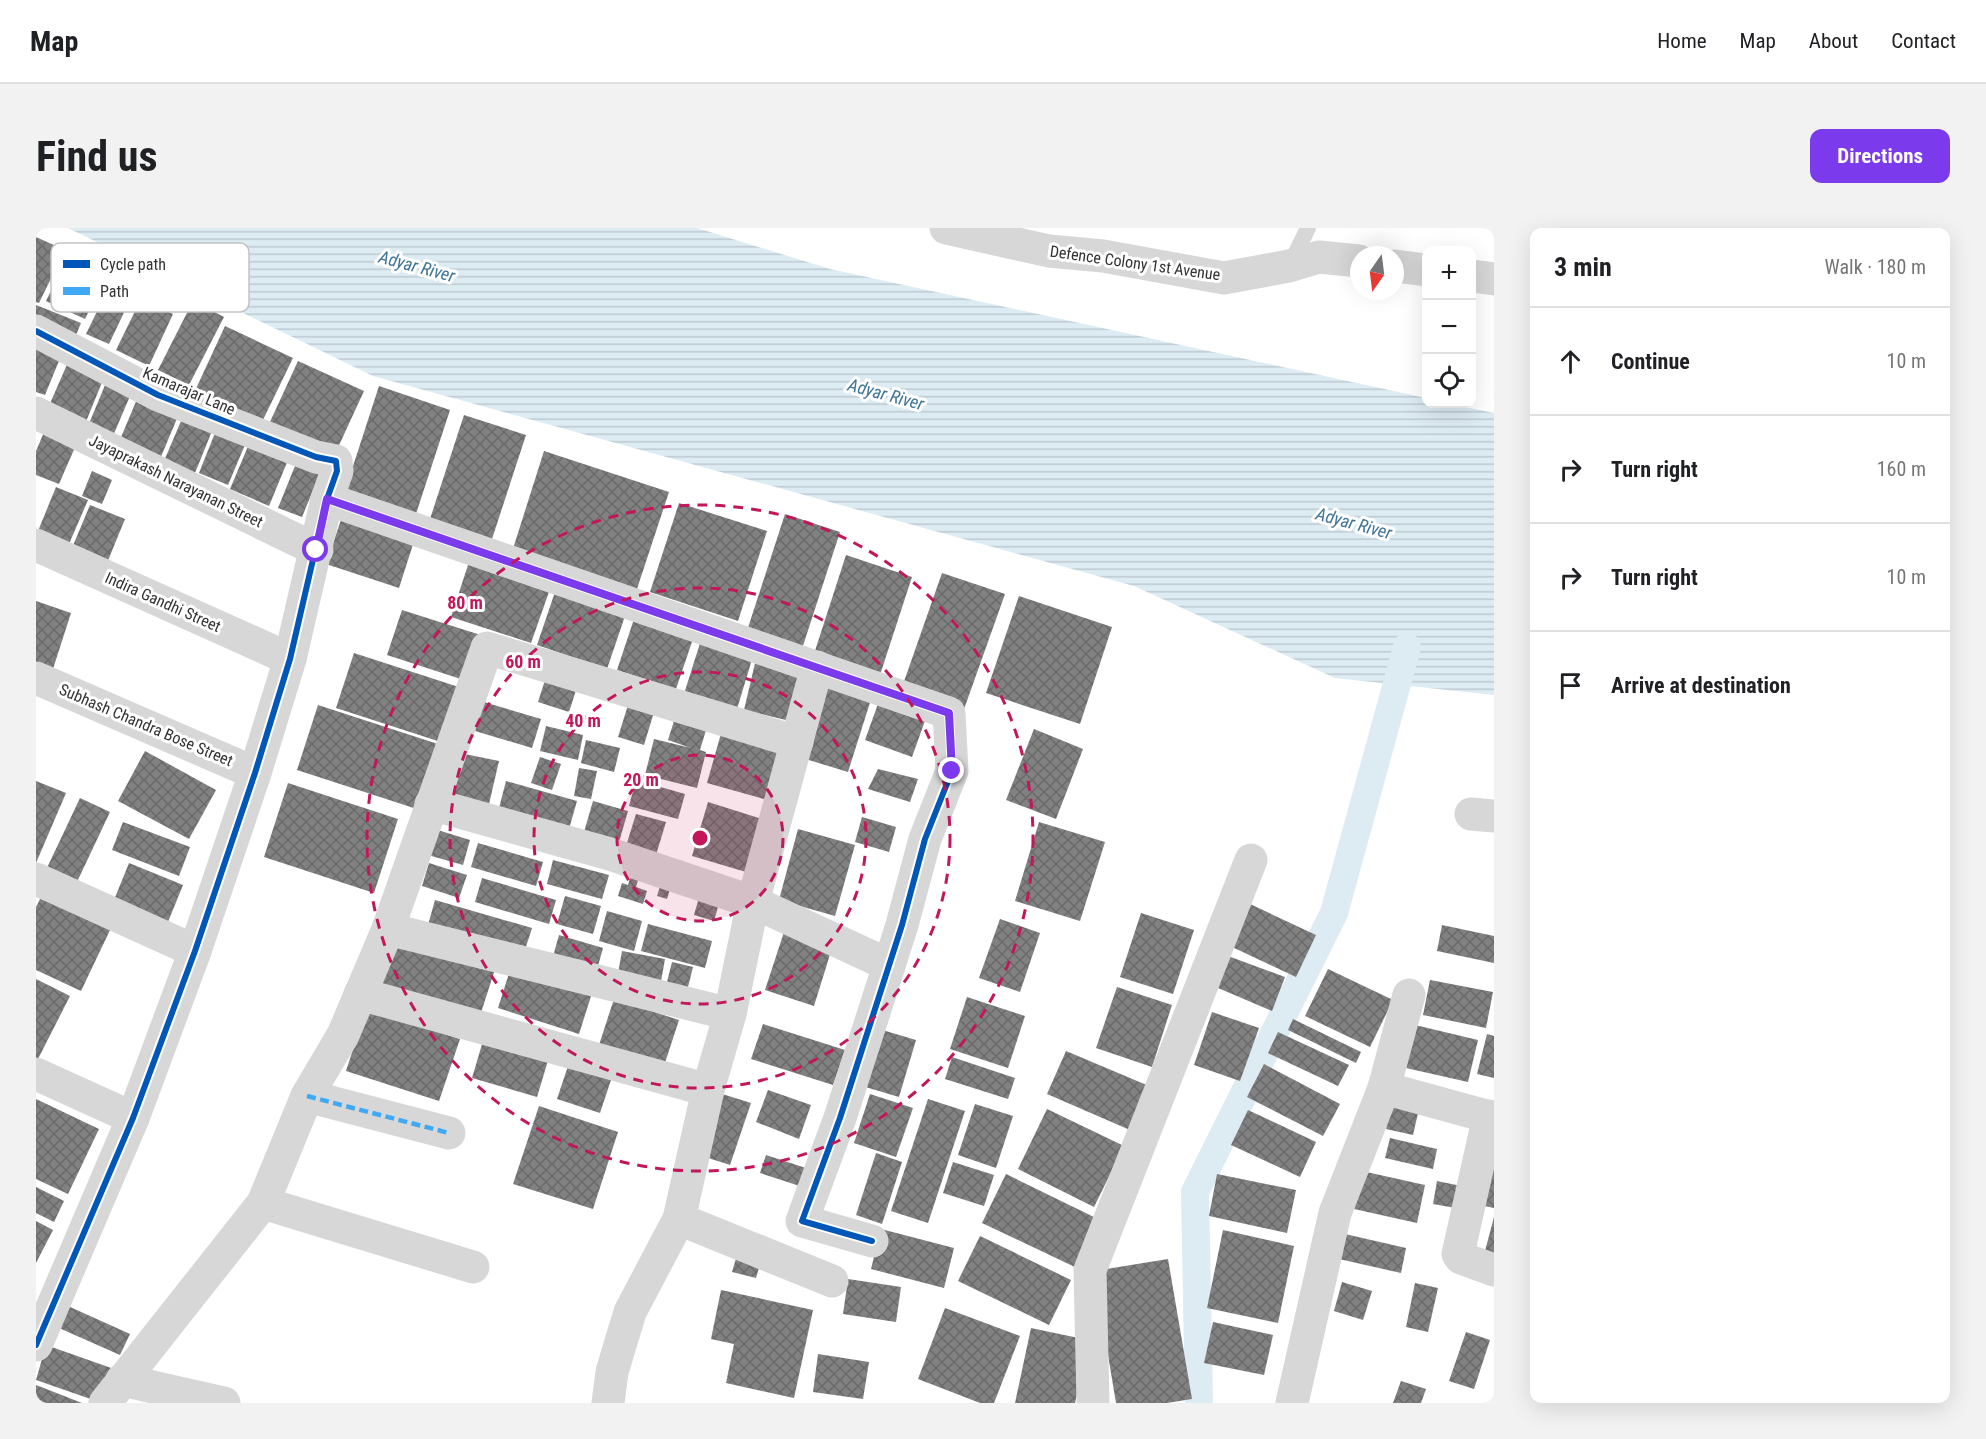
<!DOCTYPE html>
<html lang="en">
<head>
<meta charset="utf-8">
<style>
	:root { --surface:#fff; --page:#f2f2f2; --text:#202124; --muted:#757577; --line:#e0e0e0; --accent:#7c3aed }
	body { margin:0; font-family:"Roboto Condensed",sans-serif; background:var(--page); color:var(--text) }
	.controls { position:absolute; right:18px; top:18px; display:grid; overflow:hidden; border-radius:12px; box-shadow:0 6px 24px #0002 }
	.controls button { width:54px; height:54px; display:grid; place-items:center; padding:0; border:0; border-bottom:2px solid var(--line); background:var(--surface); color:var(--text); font:30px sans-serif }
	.compass { position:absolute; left:1314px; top:18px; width:54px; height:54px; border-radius:50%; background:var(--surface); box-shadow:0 6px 24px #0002; rotate:194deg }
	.stop { position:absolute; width:18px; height:18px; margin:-14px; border:4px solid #7c3aed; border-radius:50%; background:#fff }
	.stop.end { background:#7c3aed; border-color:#fff; box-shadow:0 2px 6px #0008 }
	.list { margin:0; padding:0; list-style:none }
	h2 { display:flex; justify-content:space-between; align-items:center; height:78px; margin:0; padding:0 24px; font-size:26px }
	h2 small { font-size:20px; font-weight:400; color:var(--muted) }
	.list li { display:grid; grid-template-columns:39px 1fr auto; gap:18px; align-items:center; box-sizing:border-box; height:108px; padding:0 24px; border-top:2px solid var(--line) }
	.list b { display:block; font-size:22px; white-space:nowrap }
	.list em { font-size:20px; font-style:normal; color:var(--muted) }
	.icon { flex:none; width:33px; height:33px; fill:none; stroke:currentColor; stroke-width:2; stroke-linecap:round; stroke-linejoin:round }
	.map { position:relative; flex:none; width:1458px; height:1175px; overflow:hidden; border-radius:12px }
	header { display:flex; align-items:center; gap:36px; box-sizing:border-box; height:84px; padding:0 30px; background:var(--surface); border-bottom:2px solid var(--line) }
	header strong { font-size:28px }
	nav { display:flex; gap:33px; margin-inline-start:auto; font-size:21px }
	.intro { display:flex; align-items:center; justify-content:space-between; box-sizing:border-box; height:144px; padding:0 36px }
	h1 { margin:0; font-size:42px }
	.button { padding:15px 27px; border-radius:12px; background:var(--accent); color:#fff; font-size:21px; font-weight:700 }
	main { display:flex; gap:36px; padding:0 36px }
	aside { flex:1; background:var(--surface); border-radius:12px; box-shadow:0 6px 24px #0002 }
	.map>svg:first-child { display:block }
	.water { fill:url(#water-rules) }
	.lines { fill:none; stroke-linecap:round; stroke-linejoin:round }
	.canal { stroke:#ddebf3; stroke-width:28 }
	.building { fill:url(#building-cross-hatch) }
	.lane { stroke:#d7d7d7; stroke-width:16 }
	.street { stroke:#d7d7d7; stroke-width:33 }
	.quiet { stroke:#3fa9f5; stroke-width:4.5; stroke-dasharray:9 4.5; stroke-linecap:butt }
	.cycleway-casing { stroke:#fff; stroke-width:10 }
	.cycleway { stroke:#0057b8; stroke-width:6 }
	.route { stroke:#7c3aed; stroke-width:8 }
	.ring { fill:none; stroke:#c2185b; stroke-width:3; stroke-dasharray:10 8 }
	.labels { text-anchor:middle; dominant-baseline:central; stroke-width:6; stroke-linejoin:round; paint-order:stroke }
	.street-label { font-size:16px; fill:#333; stroke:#fff }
	.water-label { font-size:18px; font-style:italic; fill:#3f7597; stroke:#fff }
	.key { fill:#fff; stroke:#c2c2c2; stroke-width:1.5 }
	.key-label { font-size:16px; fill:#333 }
	.centre { fill:#c2185b; stroke:#fff; stroke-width:3 }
	.ring-label { font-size:18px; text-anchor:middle; font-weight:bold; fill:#c2185b; stroke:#fff; stroke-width:6; stroke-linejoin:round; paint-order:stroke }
</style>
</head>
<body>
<header>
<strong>Map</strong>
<nav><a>Home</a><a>Map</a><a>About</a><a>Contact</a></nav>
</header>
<div class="intro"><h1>Find us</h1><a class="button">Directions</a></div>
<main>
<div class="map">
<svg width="1458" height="1175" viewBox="0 0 1458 1175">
	<defs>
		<pattern id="water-rules" width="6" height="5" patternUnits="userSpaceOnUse" patternTransform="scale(1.5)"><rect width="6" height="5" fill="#ddebf3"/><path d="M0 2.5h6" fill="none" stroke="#becad1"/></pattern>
		<pattern id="building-cross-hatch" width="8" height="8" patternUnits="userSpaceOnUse" patternTransform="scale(1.5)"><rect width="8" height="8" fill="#818181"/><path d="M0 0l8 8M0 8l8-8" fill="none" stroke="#6a6a6a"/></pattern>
	</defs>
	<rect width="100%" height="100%" fill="#fff"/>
	<!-- water -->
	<polygon class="water" points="32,0 661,0 794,41 1390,170 1390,176 1415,176 1458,185 1458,467 1299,450 1098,358 337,148"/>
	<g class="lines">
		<!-- canal -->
		<polyline class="canal" points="1163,1175 1159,964 1298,685 1371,419"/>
	</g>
	<!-- building -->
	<g class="building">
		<polygon points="0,9 29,22 3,75 0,74"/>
		<polygon points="27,38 66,57 49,91 10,73"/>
		<polygon points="71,63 93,74 73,116 50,106"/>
		<polygon points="105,71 137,86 113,138 80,122"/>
		<polygon points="157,73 188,89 153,157 122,142"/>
		<polygon points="0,77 45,95 40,107 0,91"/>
		<polygon points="189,98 257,130 225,196 158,165"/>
		<polygon points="0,117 25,128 9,167 0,164"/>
		<polygon points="33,132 69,147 49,196 12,180"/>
		<polygon points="262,133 328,163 299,226 233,196"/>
		<polygon points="72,150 97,161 77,208 52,198"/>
		<polygon points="343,158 414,182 378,292 307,269"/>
		<polygon points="104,164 145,181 124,231 83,214"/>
		<polygon points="148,186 178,198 159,245 128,233"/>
		<polygon points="428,187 490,207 455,314 393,294"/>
		<polygon points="12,195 43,210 23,256 0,247 0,223"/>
		<polygon points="181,200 211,212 192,257 163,245"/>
		<polygon points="213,216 252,232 233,278 194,261"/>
		<polygon points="508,223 633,264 599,367 475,327"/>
		<polygon points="261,233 285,243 266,289 242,280"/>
		<polygon points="56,243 76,252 66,276 46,268"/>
		<polygon points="20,259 52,272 33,316 2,303"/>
		<polygon points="643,275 731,303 702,393 614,364"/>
		<polygon points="54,277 89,291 71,335 36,320"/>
		<polygon points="308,283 380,307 363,360 290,336"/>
		<polygon points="749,286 804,304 764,427 709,409"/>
		<polygon points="810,327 876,349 843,450 777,429"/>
		<polygon points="433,334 514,361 495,415 415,389"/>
		<polygon points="906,345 969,366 927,484 865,462"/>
		<polygon points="520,361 590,385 571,441 501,417"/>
		<polygon points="983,368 1076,399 1044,496 950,465"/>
		<polygon points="0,373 35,385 16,444 0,439"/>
		<polygon points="366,382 451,409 437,455 351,427"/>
		<polygon points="599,388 658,408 640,461 581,442"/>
		<polygon points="665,412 717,428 701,481 648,466"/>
		<polygon points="318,425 432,462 414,517 300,480"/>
		<polygon points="720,431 766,442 754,493 708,482"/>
		<polygon points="511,446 542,456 533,484 502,474"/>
		<polygon points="788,447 838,462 812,544 763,529"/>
		<polygon points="438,471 505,491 496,520 429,500"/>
		<polygon points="843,473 890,490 876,529 829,512"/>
		<polygon points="282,477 408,518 387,583 261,542"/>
		<polygon points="592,477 618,484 608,517 582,509"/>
		<polygon points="638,493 670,502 664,522 670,524 661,560 609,547 618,511 655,520 632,512"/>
		<polygon points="510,498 547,507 542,532 504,523"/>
		<polygon points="998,501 1047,521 1020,591 970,572"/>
		<polygon points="686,502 750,520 735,573 671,555"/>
		<polygon points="550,512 584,520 578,544 545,535"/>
		<polygon points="109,523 180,562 153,611 82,573"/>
		<polygon points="424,525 463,533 453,576 414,568"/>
		<polygon points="504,529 525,536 516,562 495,555"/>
		<polygon points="543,540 561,543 555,571 538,568"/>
		<polygon points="842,541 882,551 874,574 832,561"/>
		<polygon points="600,552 649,566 642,591 593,578"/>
		<polygon points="0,553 30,565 0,635"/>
		<polygon points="470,553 541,573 533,601 463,580"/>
		<polygon points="252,555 362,591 338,665 228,629"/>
		<polygon points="44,570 74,584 40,656 10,642"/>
		<polygon points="557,573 592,583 583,614 548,604"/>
		<polygon points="672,574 726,591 710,644 656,628"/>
		<polygon points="600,586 630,594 620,627 590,618"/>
		<polygon points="826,589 860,599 853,624 819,614"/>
		<polygon points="87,594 154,619 143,648 76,622"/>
		<polygon points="1003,594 1069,614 1044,693 979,673"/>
		<polygon points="392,599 434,612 427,637 385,625"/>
		<polygon points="762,601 819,617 799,688 743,672"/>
		<polygon points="442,615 507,634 500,658 435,639"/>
		<polygon points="517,632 573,647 566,671 511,656"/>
		<polygon points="93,635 147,657 132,694 78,672"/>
		<polygon points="393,635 431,647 423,670 386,658"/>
		<polygon points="596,643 604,646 600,659 611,663 607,676 582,668 586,655 592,657"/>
		<polygon points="446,650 520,672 513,696 439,674"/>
		<polygon points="625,655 635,658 631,671 621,668"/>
		<polygon points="666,659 686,665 678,693 658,687"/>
		<polygon points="6,667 75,700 45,763 0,742 0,679"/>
		<polygon points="529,668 565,678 557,706 521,696"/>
		<polygon points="399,672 496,700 488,725 392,697"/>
		<polygon points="1214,676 1280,707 1260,749 1194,718"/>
		<polygon points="571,683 606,693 598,723 563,713"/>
		<polygon points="1105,685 1158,702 1137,766 1084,749"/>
		<polygon points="964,691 1004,705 984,764 943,750"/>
		<polygon points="612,696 676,713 669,740 605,723"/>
		<polygon points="1406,697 1458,708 1458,735 1401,723"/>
		<polygon points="748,704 796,720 778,778 729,762"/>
		<polygon points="358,705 460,738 443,791 340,757"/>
		<polygon points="523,707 567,720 560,745 516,732"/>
		<polygon points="586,723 629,731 624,759 581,751"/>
		<polygon points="1192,728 1249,749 1236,783 1182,760"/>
		<polygon points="636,734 657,739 650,767 629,762"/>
		<polygon points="476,736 557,762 543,806 462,780"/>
		<polygon points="1292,741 1357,772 1334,819 1269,788"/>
		<polygon points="0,751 34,768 2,831 0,830"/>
		<polygon points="1394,752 1457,764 1450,800 1387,787"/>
		<polygon points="1081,759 1136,777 1116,839 1060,820"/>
		<polygon points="931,769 989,788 972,840 914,821"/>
		<polygon points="578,771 643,792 627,841 562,820"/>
		<polygon points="330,781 424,811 403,873 310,843"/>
		<polygon points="1176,784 1223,800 1204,853 1158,837"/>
		<polygon points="1257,791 1325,824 1320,835 1252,802"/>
		<polygon points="727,796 809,822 797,857 715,831"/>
		<polygon points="1379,797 1442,812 1432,854 1370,840"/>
		<polygon points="843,801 880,812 863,869 826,858"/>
		<polygon points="1242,804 1313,837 1302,858 1232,825"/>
		<polygon points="449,806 514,826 501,869 436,850"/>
		<polygon points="1451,806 1458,808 1458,850 1441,846"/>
		<polygon points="1030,823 1113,858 1094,902 1011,866"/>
		<polygon points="535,829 578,843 564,885 521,871"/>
		<polygon points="916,829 979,850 972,871 909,851"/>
		<polygon points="1228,836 1304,876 1287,908 1211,869"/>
		<polygon points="732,862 775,877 763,911 720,894"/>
		<polygon points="680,864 715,875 694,937 660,926"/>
		<polygon points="834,866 877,880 860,929 818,915"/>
		<polygon points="1358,866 1385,872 1377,907 1350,901"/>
		<polygon points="0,871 63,901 32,966 0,951"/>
		<polygon points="892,871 929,883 892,995 855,983"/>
		<polygon points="939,876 977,888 960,940 922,927"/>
		<polygon points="503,878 582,904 557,981 477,956"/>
		<polygon points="1011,881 1088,918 1058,979 982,941"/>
		<polygon points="1212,882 1280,914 1264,949 1195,917"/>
		<polygon points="1354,910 1401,921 1397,941 1349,930"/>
		<polygon points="840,925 866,934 846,996 820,987"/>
		<polygon points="730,927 779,943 773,961 724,945"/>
		<polygon points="917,934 958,947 948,978 907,965"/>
		<polygon points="1458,935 1458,980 1438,976"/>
		<polygon points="1326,943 1389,957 1381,995 1318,981"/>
		<polygon points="970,946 1064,992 1041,1040 946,995"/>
		<polygon points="1181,946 1260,962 1251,1005 1173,988"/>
		<polygon points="1401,953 1430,959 1425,981 1397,976"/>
		<polygon points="0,959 28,973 18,994 0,985"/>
		<polygon points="1458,989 1458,1025 1449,1023"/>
		<polygon points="0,993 17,1002 0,1035"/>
		<polygon points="845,1001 918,1020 908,1060 835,1041"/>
		<polygon points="1187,1002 1258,1018 1242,1095 1171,1080"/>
		<polygon points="1309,1006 1370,1020 1365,1045 1303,1031"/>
		<polygon points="944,1008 1035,1052 1013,1097 922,1053"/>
		<polygon points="701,1027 725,1033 720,1050 696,1044"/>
		<polygon points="1132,1031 1156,1171 1131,1175 1080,1175 1058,1043"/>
		<polygon points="812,1051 865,1059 860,1094 807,1086"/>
		<polygon points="1306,1054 1336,1063 1327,1092 1298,1083"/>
		<polygon points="1379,1055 1402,1060 1392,1104 1370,1099"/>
		<polygon points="685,1062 777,1082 758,1170 690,1155 698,1116 675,1111"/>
		<polygon points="23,1074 94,1106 84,1127 14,1096"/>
		<polygon points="909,1080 984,1108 958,1175 944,1175 882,1151"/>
		<polygon points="1177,1094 1237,1107 1228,1147 1168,1135"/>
		<polygon points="995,1100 1052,1112 1039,1175 979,1175"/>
		<polygon points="1430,1104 1454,1112 1438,1161 1413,1153"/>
		<polygon points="10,1117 78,1141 66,1175 0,1152"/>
		<polygon points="782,1126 833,1134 827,1171 777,1164"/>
		<polygon points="1365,1153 1390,1161 1385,1175 1357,1175"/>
		<polygon points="0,1157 46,1175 0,1175"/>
	</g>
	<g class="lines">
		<!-- lane -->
		<polyline class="lane" points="1254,37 1272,0"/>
		<!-- street -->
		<g class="street">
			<polyline points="910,0 1013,23 1067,28 1188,50 1253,38 1283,29 1323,33"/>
			<polyline points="1359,38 1390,42"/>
			<polyline points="1436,48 1458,51"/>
			<polyline points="0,103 122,167 280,229 300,233 301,243 291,271 254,431 219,545 159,723 97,890 0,1117"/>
			<polyline points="0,185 281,322"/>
			<polyline points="291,271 913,485 916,543 889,611 866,697 804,890 766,993 836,1013"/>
			<polyline points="0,317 254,431"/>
			<polyline points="0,450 219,545"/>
			<polyline points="395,576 574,626 717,674 853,737"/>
			<polyline points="1435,586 1458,588"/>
			<polyline points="0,651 159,723"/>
			<polyline points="352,701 694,786"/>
			<polyline points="324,766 672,862"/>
			<polyline points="0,846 97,890"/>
			<polyline points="1348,860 1458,890"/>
			<polyline points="271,868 413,905"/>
			<polyline points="1453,888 1422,1026 1425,1030 1458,1042"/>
			<polyline points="227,975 437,1039"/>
			<polyline points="643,991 796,1053"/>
			<polyline points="86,1152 188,1175"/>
			<polyline points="69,1175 227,975 271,868 307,807 352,701 451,420 761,514"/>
			<polyline points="572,1175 576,1144 594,1084 643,991 672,862 694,786 717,674 781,439"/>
			<polyline points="1057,1175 1054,1042 1215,632"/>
			<polyline points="1256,1175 1299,985 1348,860 1373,767"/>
		</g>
		<!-- quiet -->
		<polyline class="quiet" points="271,868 413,905"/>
		<!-- cycleway casing -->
		<g class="cycleway-casing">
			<g id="cycleway">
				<polyline points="0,103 122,167 280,229 300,233 301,243 291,271 254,431 219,545 159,723 97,890 0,1117"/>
				<polyline points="291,271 913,485 916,543 889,611 866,697 804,890 766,993 836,1013"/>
			</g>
		</g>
		<!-- cycleway -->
		<use href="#cycleway" class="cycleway"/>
	</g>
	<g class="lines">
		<!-- route -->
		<polyline class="route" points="280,322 291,271 913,485 916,543"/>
	</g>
	<!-- distance rings -->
	<circle cx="664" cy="610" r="83" fill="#c2185b" fill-opacity=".12"/>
	<g class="ring">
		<circle cx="664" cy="610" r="83"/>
		<circle cx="664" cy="610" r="166"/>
		<circle cx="664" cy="610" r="250"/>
		<circle cx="664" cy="610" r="333"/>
	</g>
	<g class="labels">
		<!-- street labels -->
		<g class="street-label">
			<text transform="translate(1099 35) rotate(8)">Defence Colony 1st Avenue</text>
			<text transform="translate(153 163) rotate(23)">Kamarajar Lane</text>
			<text transform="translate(140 253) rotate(26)">Jayaprakash Narayanan Street</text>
			<text transform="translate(127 374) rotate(24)">Indira Gandhi Street</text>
			<text transform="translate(110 497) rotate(23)">Subhash Chandra Bose Street</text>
		</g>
		<!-- water labels -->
		<g class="water-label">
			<text transform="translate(381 38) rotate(15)">Adyar River</text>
			<text transform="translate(850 166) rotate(15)">Adyar River</text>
			<text transform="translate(1318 295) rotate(15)">Adyar River</text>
		</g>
	</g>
	<!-- legend -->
	<rect x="15" y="15" width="198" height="69" rx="9" class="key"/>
	<rect x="27" y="32" width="27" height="8" fill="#0057b8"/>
	<rect x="27" y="59" width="27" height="8" fill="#3fa9f5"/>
	<g class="key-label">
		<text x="64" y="42">Cycle path</text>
		<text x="64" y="69">Path</text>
	</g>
	<circle cx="664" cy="610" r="9" class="centre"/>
	<g class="ring-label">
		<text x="429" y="381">80 m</text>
		<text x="487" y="440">60 m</text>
		<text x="547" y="499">40 m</text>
		<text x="605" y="558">20 m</text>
	</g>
</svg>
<div class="controls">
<button>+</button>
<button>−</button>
<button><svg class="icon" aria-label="locate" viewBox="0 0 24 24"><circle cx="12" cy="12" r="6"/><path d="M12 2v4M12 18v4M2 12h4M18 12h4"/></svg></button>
</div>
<svg class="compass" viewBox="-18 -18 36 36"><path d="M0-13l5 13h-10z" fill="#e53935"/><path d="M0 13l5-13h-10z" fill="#757577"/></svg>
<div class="stop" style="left:280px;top:322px"></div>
<div class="stop end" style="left:916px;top:543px"></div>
</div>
<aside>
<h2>3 min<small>Walk · 180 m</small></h2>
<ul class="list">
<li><svg class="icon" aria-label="ahead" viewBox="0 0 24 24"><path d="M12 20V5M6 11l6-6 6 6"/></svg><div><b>Continue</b></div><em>10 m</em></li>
<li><svg class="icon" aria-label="right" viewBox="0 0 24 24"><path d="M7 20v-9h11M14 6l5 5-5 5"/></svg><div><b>Turn right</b></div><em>160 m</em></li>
<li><svg class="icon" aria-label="right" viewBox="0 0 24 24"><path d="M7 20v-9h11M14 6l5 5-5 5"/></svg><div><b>Turn right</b></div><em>10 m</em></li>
<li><svg class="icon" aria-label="arrive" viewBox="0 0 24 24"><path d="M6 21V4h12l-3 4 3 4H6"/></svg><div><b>Arrive at destination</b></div></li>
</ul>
</aside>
</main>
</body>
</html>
